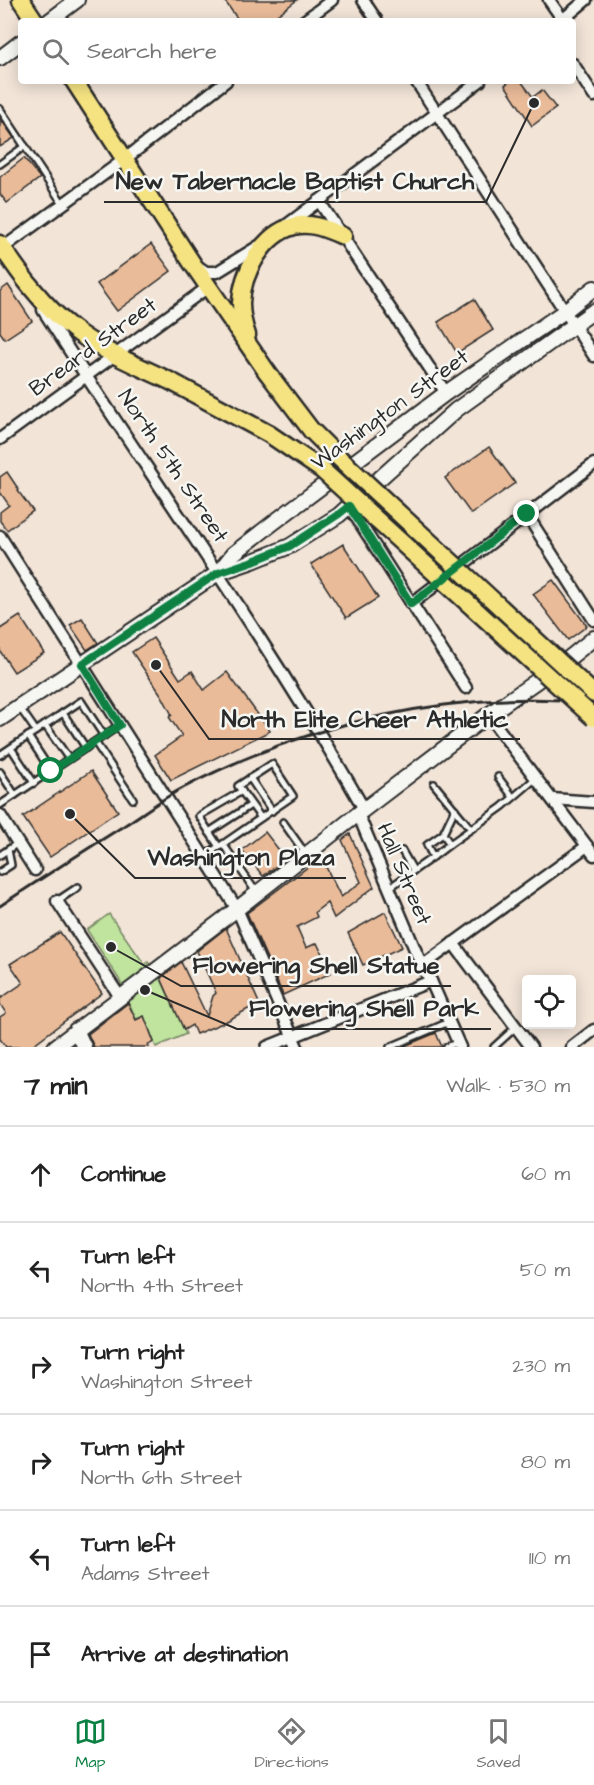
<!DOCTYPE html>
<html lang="en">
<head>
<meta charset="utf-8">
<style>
	:root { --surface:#fff; --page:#f6f6f6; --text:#222; --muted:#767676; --line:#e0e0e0; --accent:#0b8043 }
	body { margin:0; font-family:"Architects Daughter",sans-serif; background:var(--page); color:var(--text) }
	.controls { position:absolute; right:18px; bottom:18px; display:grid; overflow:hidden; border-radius:6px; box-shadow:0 3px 15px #0003 }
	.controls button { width:54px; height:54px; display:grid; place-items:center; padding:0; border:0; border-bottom:2px solid var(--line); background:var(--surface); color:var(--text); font:30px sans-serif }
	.stop { position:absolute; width:18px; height:18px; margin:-14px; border:4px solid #0b8043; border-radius:50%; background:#fff }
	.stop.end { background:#0b8043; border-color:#fff; box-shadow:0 2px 6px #0008 }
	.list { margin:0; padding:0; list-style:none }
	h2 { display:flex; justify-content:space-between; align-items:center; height:78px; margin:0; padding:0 24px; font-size:26px }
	h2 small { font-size:20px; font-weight:400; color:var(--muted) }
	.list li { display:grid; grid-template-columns:39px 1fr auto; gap:18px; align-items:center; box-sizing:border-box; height:96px; padding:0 24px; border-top:2px solid var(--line) }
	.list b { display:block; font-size:22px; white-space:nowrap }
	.list p { margin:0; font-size:20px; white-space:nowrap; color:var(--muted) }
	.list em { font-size:20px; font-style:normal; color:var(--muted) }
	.icon { flex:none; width:33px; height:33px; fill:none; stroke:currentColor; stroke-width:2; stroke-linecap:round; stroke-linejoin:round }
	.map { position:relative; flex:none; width:594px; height:1047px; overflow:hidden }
	.search { position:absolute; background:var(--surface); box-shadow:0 3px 15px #0003; left:18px; right:18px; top:18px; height:66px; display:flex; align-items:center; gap:15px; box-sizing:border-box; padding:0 21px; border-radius:6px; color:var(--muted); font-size:22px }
	.sheet { height:654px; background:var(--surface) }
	nav { display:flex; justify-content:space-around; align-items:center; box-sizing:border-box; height:84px; border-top:2px solid var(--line); background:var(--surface); font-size:16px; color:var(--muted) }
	nav a { display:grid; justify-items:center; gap:3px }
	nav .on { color:var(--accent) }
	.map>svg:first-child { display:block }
	.green { fill:#c0e49e; stroke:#768864; stroke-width:1.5 }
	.building { fill:#e9bb99; stroke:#2b2b2b; stroke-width:1.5 }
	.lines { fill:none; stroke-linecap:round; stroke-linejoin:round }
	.lane-casing { stroke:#2b2b2b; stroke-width:10 }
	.street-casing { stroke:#2b2b2b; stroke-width:15 }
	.secondary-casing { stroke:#2b2b2b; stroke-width:18 }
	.primary-casing { stroke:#2b2b2b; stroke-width:21 }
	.lane { stroke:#f6f6f2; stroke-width:5 }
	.street { stroke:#f6f6f2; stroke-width:10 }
	.secondary { stroke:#f6f6f2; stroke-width:14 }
	.primary { stroke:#f5e382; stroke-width:16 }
	.rail { stroke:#2b2b2b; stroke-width:3 }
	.primary-bridge-casing { stroke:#2b2b2b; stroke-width:21; stroke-linecap:butt }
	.primary-bridge { stroke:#f5e382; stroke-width:16 }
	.route { stroke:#0b8043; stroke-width:8 }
	.labels { text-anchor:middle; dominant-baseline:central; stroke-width:5; stroke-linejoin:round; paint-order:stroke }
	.street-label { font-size:22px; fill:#2b2b2b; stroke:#f6f6f2 }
	.leader { fill:none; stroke:#2b2b2b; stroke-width:2 }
	.callout-dot { fill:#2b2b2b; stroke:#f6f6f2; stroke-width:2 }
	.callout-label { font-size:24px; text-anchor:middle; font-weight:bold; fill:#2b2b2b; stroke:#f6f6f2; stroke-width:5; stroke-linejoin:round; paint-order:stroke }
</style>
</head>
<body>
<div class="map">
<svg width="594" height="1047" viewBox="0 0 594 1047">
	<rect width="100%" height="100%" fill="#f2e4d7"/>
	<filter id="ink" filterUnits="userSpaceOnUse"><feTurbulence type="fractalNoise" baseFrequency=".0167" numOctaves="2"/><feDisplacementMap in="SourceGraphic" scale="12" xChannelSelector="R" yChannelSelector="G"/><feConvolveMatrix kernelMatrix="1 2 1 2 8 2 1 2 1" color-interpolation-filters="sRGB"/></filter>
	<g filter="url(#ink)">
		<!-- green -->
		<polygon class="green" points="109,914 145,965 148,962 150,964 147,967 160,977 186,1034 156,1047 144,1016 136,1019 119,979 87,930"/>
		<!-- building -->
		<g class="building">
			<polygon points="224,0 297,0 269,21 239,21"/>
			<polygon points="510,81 521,81 533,97 542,90 556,108 532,126 505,85"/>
			<polygon points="0,118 14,138 0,147"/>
			<polygon points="24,158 40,178 7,203 0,194 0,177"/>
			<polygon points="151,244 171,271 117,311 97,284"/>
			<polygon points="8,285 32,321 5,339 0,332 0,291"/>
			<polygon points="474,299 493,330 457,353 438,322"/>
			<polygon points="489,447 515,483 471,514 445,478"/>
			<polygon points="7,472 19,490 18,491 33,511 7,530 0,521 0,512 9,505 0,492 0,477"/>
			<polygon points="343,544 378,598 346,618 311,564"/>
			<polygon points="553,580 587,626 568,640 533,594"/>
			<polygon points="20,616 44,653 14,672 0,651 0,629"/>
			<polygon points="82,618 98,643 87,650 70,625"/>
			<polygon points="153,638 180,679 192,671 204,690 227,672 270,731 171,780 155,755 182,736 169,717 172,715 162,696 132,652"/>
			<polygon points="91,771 118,811 50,857 23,817"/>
			<polygon points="265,832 286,859 263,876 242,850"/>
			<polygon points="350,834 374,887 334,918 327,903 315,912 317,917 297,927 306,948 317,943 331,973 283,995 247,913 321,857 341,897 361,882 342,840"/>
			<polygon points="385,912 402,947 363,965 348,933"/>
			<polygon points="226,928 259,1003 225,1022 196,1034 192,1025 184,1030 161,978 181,962 207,1016 213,996 216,993 197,951"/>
			<polygon points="60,932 102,993 30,1047 6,1047 0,1039 0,1017 6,1013 0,1004 0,999 23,983 10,964"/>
			<polygon points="128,1003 136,1020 144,1016 154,1042 148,1045 149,1047 94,1047 88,1034"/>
			<polygon points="436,1033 442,1047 402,1047"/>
		</g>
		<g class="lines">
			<!-- lane casing -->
			<g class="lane-casing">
				<g id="lane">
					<polyline points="0,109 63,204"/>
					<polyline points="0,164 25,146"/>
					<polyline points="20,708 36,731"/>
					<polyline points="63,713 86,748"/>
					<polyline points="45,725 69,759"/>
					<polyline points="28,736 51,771"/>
					<polyline points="95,742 133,799"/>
					<polyline points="11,748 34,783"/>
					<polyline points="0,755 81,701 104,736"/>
					<polyline points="0,772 15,795"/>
					<polyline points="498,777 513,797"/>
					<polyline points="250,778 272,811"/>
					<polyline points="434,784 471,829"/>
					<polyline points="0,805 120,725"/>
					<polyline points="283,822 305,853"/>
					<polyline points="209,832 251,805"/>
					<polyline points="443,834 455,809"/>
					<polyline points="223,844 293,796 272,764 238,786 261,818"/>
					<polyline points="450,844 433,857 427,845 443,834 450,844 502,807 536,778"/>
					<polyline points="219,847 199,816 242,791"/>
					<polyline points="402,851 413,870"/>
					<polyline points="0,855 18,843"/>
					<polyline points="204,856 223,844 256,892"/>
					<polyline points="0,872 11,865 8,850"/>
					<polyline points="389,888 433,857"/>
					<polyline points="57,901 78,887"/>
					<polyline points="390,1047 449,1022"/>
					<polyline points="447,1047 458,1042"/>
					<polyline points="494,1047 516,1027"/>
				</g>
			</g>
			<!-- street casing -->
			<g class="street-casing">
				<g id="street">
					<polyline points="363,0 377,21"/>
					<polyline points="549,0 563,20"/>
					<polyline points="304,21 332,0"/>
					<polyline points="561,21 586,0"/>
					<polyline points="573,64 594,96"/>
					<polyline points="416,81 594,356"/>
					<polyline points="319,201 446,393"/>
					<polyline points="288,224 480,81"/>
					<polyline points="0,250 125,159 226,81"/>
					<polyline points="197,266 206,272 217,272 259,246"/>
					<path d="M 43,310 C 150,476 266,637 364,809"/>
					<polyline points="0,439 208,287"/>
					<polyline points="349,506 466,688"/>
					<polyline points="527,515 594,620"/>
					<polyline points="0,536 237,909 297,1047"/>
					<polyline points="411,604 594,464"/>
					<polyline points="488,715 594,855"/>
					<polyline points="552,799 594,802"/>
					<polyline points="358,814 422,966 431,981 460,1047"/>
					<polyline points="0,815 35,870"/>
					<polyline points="57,901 120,997"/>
					<polyline points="453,943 531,1047"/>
					<polyline points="422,966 587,846"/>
					<polyline points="267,1047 431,981"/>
					<polyline points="572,1047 594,1030"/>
				</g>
			</g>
			<!-- secondary casing -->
			<g class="secondary-casing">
				<g id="secondary">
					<polyline points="49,21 77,0"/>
					<polyline points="0,58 21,42"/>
					<polyline points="218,573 233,554 273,523 446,393 565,311 594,288"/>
					<polyline points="0,719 218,573 253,561 290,546 339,515 456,410 594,311"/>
					<polyline points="76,1030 84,1047"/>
					<polyline points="55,1047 237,909 358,814 488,715 568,659 594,638"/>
				</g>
			</g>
			<!-- primary casing -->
			<g class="primary-casing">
				<g id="primary">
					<polyline points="21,0 35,21"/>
					<polyline points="74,81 192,263 267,372"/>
					<path d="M 0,244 C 20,274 43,306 72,328 C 100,351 141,367 174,383"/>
					<path d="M 247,335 C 243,324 241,314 241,303 C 242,273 263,234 294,226 C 312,222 327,229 343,236"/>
				</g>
			</g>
			<!-- lane -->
			<use href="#lane" class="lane"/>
			<!-- street -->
			<use href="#street" class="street"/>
			<!-- secondary -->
			<use href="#secondary" class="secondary"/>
			<!-- primary -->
			<use href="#primary" class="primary"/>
			<!-- rail -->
			<path class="rail" d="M 0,906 C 40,879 81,853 122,827 C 141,815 159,801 179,790 C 306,723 450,689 594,702"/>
			<!-- primary-bridge casing -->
			<g class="primary-bridge-casing">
				<g id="primary-bridge">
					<polyline points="267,372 311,430 337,456 594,694"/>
					<polyline points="174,383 269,434 322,470 594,718"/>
				</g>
			</g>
			<!-- primary-bridge -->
			<use href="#primary-bridge" class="primary-bridge"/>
		</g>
	</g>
	<g class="lines" filter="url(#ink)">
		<!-- route -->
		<polyline class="route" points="51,771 120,725 82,664 218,573 253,561 290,546 339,514 349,506 411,604 527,514"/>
	</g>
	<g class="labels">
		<!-- street labels -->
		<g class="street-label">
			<text transform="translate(93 347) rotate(-36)">Breard Street</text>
			<text transform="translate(390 410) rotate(-36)">Washington Street</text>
			<text transform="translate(173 466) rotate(56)">North 5th Street</text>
			<text transform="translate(404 874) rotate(67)">Hall Street</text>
		</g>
	</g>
	<!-- callouts -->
	<path class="leader" d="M534 103L486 202H104M156 665L209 739H520M70 814L135 878H346M111 947L181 986H451M145 990L237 1029H491"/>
	<g class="callout-dot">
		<circle cx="534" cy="103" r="6"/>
		<circle cx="156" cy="665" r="6"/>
		<circle cx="70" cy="814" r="6"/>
		<circle cx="111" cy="947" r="6"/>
		<circle cx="145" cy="990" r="6"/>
	</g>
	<g class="callout-label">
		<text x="295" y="189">New Tabernacle Baptist Church</text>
		<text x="365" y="727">North Elite Cheer Athletic</text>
		<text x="241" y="865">Washington Plaza</text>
		<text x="316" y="973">Flowering Shell Statue</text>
		<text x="364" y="1016">Flowering Shell Park</text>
	</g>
</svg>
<div class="controls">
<button><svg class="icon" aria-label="locate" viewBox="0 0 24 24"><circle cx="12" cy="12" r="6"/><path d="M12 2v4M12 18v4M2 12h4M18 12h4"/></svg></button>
</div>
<div class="stop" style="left:51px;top:771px"></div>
<div class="stop end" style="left:527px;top:514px"></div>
<div class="search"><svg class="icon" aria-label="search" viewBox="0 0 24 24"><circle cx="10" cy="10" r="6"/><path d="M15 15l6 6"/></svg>Search here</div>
</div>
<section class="sheet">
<h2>7 min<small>Walk · 530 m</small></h2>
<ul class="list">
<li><svg class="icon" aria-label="ahead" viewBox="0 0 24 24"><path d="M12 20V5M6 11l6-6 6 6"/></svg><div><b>Continue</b></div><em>60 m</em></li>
<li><svg class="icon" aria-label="left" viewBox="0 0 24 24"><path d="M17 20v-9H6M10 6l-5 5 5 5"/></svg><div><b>Turn left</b><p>North 4th Street</p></div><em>50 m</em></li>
<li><svg class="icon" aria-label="right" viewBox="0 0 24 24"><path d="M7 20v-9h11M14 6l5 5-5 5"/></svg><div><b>Turn right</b><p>Washington Street</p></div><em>230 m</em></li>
<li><svg class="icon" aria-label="right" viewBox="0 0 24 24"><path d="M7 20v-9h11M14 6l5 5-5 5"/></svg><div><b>Turn right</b><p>North 6th Street</p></div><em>80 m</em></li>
<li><svg class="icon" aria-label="left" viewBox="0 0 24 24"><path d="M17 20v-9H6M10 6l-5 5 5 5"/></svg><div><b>Turn left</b><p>Adams Street</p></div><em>110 m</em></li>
<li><svg class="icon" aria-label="arrive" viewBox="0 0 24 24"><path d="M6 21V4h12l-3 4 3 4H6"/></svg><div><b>Arrive at destination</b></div></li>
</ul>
</section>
<nav>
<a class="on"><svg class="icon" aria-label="map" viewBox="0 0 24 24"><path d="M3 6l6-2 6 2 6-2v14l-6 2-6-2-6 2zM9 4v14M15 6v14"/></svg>Map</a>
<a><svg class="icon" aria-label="directions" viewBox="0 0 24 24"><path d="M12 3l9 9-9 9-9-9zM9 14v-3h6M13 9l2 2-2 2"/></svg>Directions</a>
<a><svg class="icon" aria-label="saved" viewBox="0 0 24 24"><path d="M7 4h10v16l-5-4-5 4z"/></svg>Saved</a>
</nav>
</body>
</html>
